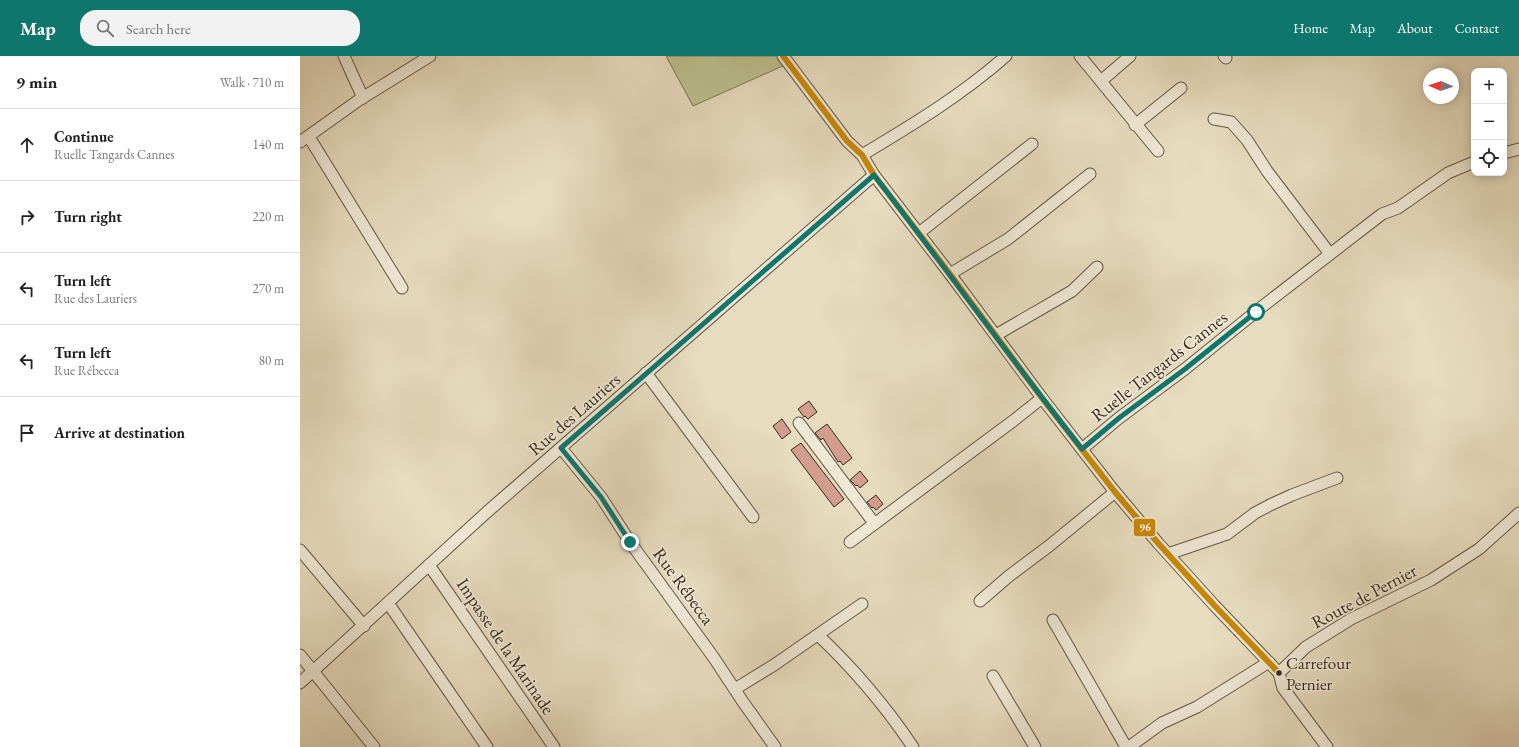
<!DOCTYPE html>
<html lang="en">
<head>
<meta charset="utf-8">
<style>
	:root { --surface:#fff; --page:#f2f2f2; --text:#222; --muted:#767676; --line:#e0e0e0; --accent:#0f766e }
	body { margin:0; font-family:"EB Garamond",serif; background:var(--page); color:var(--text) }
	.controls { position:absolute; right:12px; top:12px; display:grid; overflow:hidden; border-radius:8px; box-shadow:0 2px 10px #0003 }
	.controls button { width:36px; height:36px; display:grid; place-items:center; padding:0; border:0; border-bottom:1px solid var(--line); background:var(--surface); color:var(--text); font:20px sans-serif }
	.compass { position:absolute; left:1123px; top:12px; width:36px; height:36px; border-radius:50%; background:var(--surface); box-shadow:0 2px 10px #0003; rotate:272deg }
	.stop { position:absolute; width:12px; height:12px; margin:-9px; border:3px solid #0f766e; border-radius:50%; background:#fff }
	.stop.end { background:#0f766e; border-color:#fff; box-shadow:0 1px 4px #0008 }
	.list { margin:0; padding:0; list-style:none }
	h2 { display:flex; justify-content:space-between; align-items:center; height:52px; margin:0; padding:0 16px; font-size:17px }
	h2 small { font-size:13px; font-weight:400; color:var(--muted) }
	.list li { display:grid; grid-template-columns:26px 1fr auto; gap:12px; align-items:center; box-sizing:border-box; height:72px; padding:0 16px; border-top:1px solid var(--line) }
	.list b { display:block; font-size:15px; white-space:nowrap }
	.list p { margin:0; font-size:13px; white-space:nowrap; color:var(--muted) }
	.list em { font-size:13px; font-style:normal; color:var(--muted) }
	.icon { flex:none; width:22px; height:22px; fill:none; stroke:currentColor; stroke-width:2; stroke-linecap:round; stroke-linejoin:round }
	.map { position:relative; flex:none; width:1219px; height:691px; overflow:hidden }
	header { display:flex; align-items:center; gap:24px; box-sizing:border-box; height:56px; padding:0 20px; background:var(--accent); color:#fff }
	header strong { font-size:19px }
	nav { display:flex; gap:22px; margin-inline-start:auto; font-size:14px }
	.search { width:280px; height:36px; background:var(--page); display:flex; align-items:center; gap:10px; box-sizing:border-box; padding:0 14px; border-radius:16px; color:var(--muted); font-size:15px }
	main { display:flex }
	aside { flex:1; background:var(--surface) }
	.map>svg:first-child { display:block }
	.green { fill:#bcbf8e; stroke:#7a7455 }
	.building { fill:#d29c8f; stroke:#382a1c }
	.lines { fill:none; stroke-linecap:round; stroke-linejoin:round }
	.minor-casing { stroke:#645645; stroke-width:13 }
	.minor { stroke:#efe8d5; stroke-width:11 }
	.bus-1-casing { stroke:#efe8d5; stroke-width:9 }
	.bus-1 { stroke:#c78707; stroke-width:6 }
	.route { stroke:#0f766e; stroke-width:5 }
	.bus-dot { fill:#382a1c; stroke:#efe8d5; stroke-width:1.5 }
	.labels { text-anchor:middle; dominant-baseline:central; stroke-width:3.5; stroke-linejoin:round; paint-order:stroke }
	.bus-label { font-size:17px; fill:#382a1c; stroke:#efe8d5; text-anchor:start }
	.street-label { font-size:18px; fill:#382a1c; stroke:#efe8d5 }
	.line-badge { stroke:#efe8d5; stroke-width:1.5 }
	.badge-label { font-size:11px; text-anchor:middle; font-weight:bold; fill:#fff }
</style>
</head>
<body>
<header>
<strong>Map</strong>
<div class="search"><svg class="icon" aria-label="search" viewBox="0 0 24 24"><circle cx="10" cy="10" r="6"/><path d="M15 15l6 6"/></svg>Search here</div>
<nav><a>Home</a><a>Map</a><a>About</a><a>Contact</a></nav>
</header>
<main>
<aside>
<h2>9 min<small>Walk · 710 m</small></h2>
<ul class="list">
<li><svg class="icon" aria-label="ahead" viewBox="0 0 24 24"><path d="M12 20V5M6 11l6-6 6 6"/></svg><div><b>Continue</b><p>Ruelle Tangards Cannes</p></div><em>140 m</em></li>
<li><svg class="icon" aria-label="right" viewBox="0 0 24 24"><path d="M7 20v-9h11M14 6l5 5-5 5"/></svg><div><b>Turn right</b></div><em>220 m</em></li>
<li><svg class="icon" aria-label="left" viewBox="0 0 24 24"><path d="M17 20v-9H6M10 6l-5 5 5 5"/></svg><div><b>Turn left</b><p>Rue des Lauriers</p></div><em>270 m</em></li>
<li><svg class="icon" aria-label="left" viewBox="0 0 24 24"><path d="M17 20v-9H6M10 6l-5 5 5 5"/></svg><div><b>Turn left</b><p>Rue Rébecca</p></div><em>80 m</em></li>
<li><svg class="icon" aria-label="arrive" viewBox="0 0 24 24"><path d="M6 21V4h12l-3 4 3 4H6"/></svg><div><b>Arrive at destination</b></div></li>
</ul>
</aside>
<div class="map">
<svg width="1219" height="691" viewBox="0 0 1219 691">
	<rect width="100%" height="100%" fill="#e7dcbf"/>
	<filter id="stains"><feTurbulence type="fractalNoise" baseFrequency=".005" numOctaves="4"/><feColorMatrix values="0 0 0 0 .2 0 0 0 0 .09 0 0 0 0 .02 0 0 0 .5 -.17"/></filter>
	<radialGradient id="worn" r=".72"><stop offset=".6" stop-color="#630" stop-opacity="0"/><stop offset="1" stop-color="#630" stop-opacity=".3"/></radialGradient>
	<!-- green -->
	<polygon class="green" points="366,0 478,0 485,9 393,50"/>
	<!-- building -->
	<g class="building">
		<polygon points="509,345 517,356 508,363 505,360 504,361 498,353"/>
		<polygon points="482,363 491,376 482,383 473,370"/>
		<polygon points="527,368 552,402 543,409 540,405 538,406 523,382 521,384 515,377"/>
		<polygon points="501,387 544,443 534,451 491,394"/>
		<polygon points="560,415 568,425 560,432 557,429 556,430 550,424"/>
		<polygon points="576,439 583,448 576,454 573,451 572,452 567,446"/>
	</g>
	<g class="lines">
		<!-- minor casing -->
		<g class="minor-casing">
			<g id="minor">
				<polyline points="44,0 63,42"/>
				<polyline points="483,0 547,85 562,99 574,119 650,218 742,342 815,436 858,487 914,549 979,617"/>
				<polyline points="780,0 858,95"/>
				<polyline points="924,0 926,2"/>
				<polyline points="801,25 830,0"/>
				<polyline points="914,63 931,66 947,84 967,115 1030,198"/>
				<polyline points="835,69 881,32"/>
				<polyline points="9,81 102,232"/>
				<polyline points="0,86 59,44 130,0"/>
				<polyline points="1204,97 1219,93"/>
				<path d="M 562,99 C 612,69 662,39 706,0"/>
				<polyline points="619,177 732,88"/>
				<polyline points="650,218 708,183 790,118"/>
				<polyline points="696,279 772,235 797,211"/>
				<polyline points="346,317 453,461"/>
				<polyline points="499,367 574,467"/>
				<polyline points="261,392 301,441 330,486 414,602 443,646 475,691"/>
				<polyline points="782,393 819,362 885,313 963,250 1082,158 1098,152 1148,117 1174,106"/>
				<polyline points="550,486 713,365 742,342"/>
				<polyline points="0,494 64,570"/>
				<polyline points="868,498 927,478 955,457 970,449 992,439 1037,422"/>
				<polyline points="129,509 254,691"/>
				<polyline points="680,545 709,520 749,490 815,436"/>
				<polyline points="88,547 187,691"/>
				<polyline points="753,564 826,691"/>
				<path d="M 518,579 C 553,612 586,651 613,691"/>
				<polyline points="0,599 74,691"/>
				<polyline points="979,617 1006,591 1051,563 1131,524 1179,493 1219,457"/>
				<polyline points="979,617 983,632 1027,691"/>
				<polyline points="693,620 735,691"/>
				<polyline points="0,627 187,456 574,119"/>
				<polyline points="435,633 474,609 562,548"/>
				<polyline points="829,691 862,667 897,651 969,606"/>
			</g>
		</g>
		<!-- minor -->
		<use href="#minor" class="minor"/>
		<!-- bus-1 casing -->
		<g class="bus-1-casing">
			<polyline id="bus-1" points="483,0 547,85 562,99 574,119 650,218 742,342 815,436 858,487 914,549 979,617"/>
		</g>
		<!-- bus-1 -->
		<use href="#bus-1" class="bus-1"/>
	</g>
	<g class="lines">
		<!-- route -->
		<path class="route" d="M 330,486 L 301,441 L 261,392 L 574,119 C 644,210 711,303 782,393 L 819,362 L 885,313 L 956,256"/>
	</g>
	<!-- markers -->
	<circle class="bus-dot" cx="979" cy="617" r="3.5"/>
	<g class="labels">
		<!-- bus labels -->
		<g class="bus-label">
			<text x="986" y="607">Carrefour<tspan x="986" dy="21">Pernier</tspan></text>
		</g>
		<!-- street labels -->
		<g class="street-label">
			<text transform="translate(859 310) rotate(-38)">Ruelle Tangards Cannes</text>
			<text transform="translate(274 358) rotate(-41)">Rue des Lauriers</text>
			<text transform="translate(384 530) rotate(54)">Rue Rébecca</text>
			<text transform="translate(1064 540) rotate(-28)">Route de Pernier</text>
			<text transform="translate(206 590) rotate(56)">Impasse de la Marinade</text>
		</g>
	</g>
	<rect class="line-badge" x="833" y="462" width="23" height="19" rx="4" fill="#c78707"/>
	<g class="badge-label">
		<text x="845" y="475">96</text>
	</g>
	<rect width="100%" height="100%" filter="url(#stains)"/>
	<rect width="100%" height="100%" fill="url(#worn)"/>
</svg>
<div class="controls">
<button>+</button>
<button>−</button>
<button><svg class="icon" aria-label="locate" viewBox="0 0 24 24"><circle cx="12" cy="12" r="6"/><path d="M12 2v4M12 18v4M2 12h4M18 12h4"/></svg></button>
</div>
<svg class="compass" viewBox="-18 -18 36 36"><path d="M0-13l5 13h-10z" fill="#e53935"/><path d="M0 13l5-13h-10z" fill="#767676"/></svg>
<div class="stop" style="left:956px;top:256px"></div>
<div class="stop end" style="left:330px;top:486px"></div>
</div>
</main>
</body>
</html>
